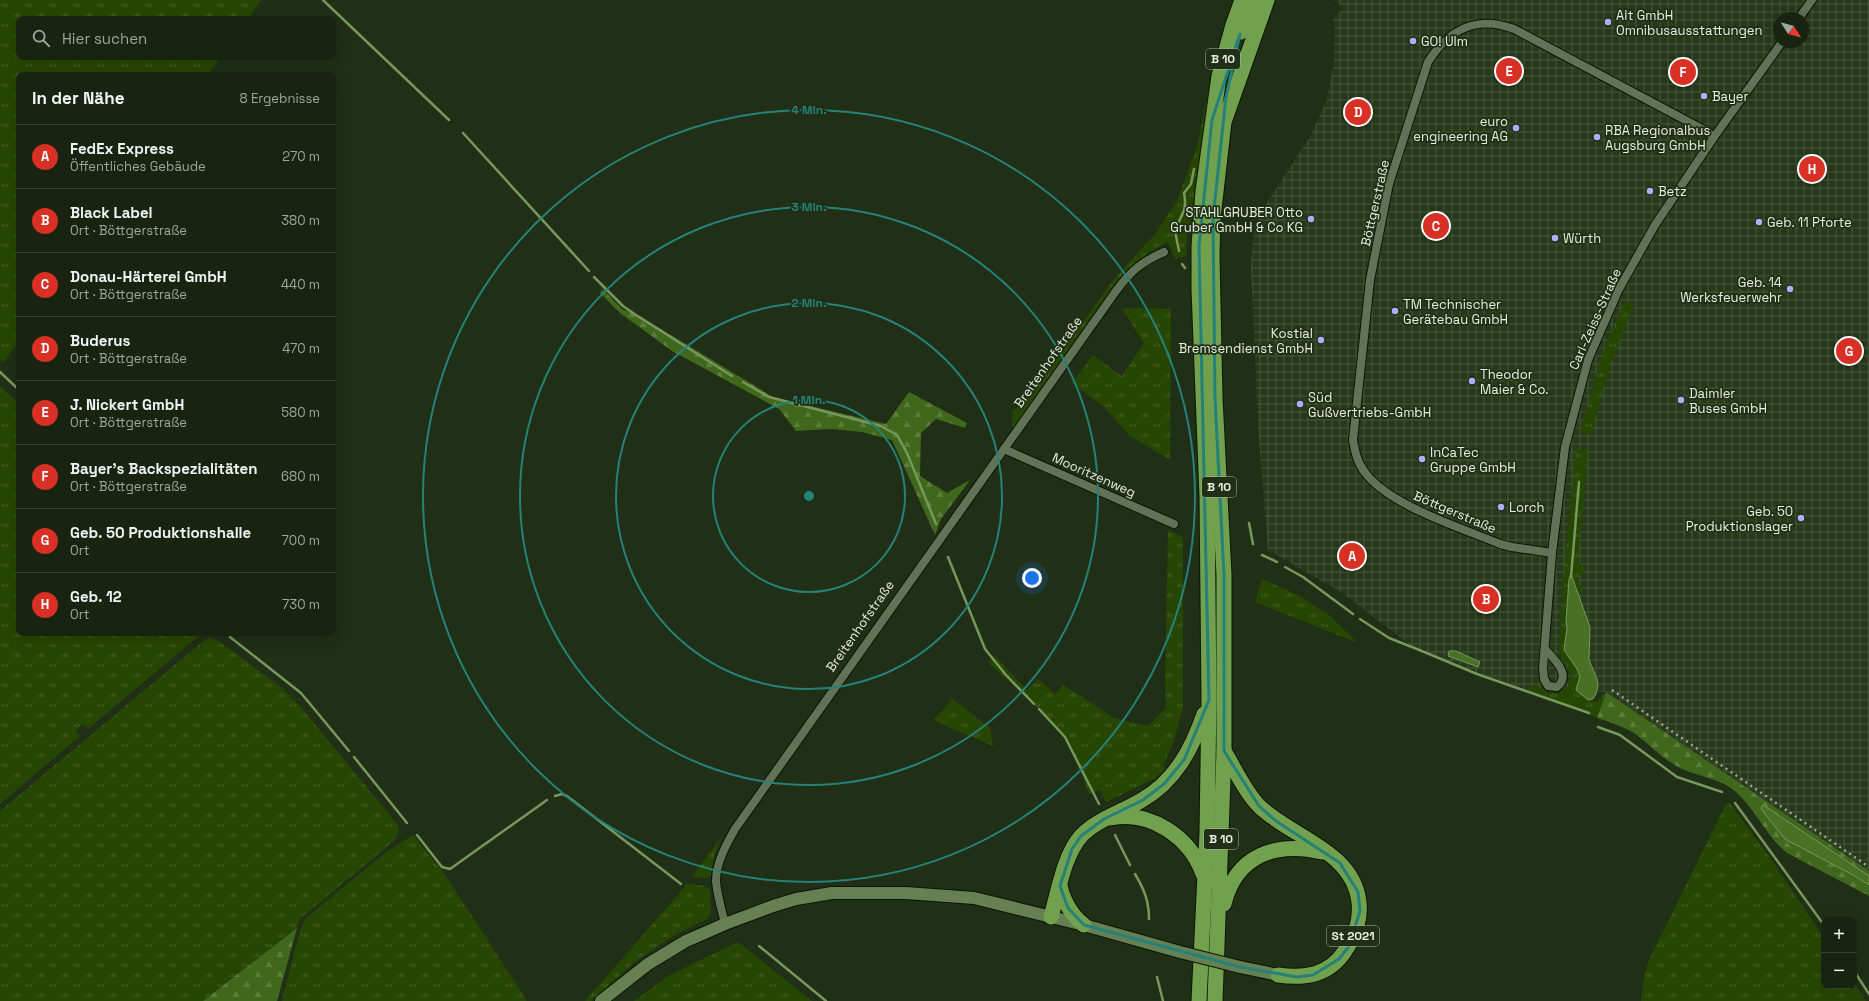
<!DOCTYPE html>
<html lang="de">
<head>
<meta charset="utf-8">
<style>
	:root { --surface:#182310; --page:#212b19; --text:#f1f3f6; --muted:#9fa49f; --line:#364030; --accent:#d93025 }
	body { margin:0; font-family:"Space Grotesk",sans-serif; background:var(--page); color:var(--text) }
	.controls { position:absolute; right:12px; bottom:12px; display:grid; overflow:hidden; border-radius:8px; box-shadow:0 4px 16px #0002 }
	.controls button { width:36px; height:36px; display:grid; place-items:center; padding:0; border:0; border-bottom:1px solid var(--line); background:var(--surface); color:var(--text); font:20px sans-serif }
	.compass { position:absolute; left:1773px; top:12px; width:36px; height:36px; border-radius:50%; background:var(--surface); box-shadow:0 4px 16px #0002; rotate:127deg }
	.you { position:absolute; left:1032px; top:578px; width:14px; height:14px; margin:-10px; border:3px solid #fff; border-radius:50%; background:#1a73e8; box-shadow:0 0 0 6px #1a73e833 }
	.badge { display:grid; place-items:center; width:26px; height:26px; border-radius:50%; background:var(--accent); color:#fff; font-size:13px; font-weight:700 }
	.pin { position:absolute; translate:-50% -50%; border:2px solid #fff; box-shadow:0 1px 4px #0006 }
	.list { margin:0; padding:0; list-style:none }
	h2 { display:flex; justify-content:space-between; align-items:center; height:52px; margin:0; padding:0 16px; font-size:17px }
	h2 small { font-size:13px; font-weight:400; color:var(--muted) }
	.list li { display:grid; grid-template-columns:26px 1fr auto; gap:12px; align-items:center; box-sizing:border-box; height:64px; padding:0 16px; border-top:1px solid var(--line) }
	.list b { display:block; font-size:15px; white-space:nowrap }
	.list p { margin:0; font-size:13px; white-space:nowrap; color:var(--muted) }
	.list em { font-size:13px; font-style:normal; color:var(--muted) }
	.icon { flex:none; width:22px; height:22px; fill:none; stroke:currentColor; stroke-width:2; stroke-linecap:round; stroke-linejoin:round }
	.map { position:relative; flex:none; width:1869px; height:1001px; overflow:hidden }
	.search { position:absolute; background:var(--surface); box-shadow:0 4px 16px #0002; left:16px; top:16px; width:320px; height:44px; display:flex; align-items:center; gap:10px; box-sizing:border-box; padding:0 14px; border-radius:8px; color:var(--muted); font-size:15px }
	.panel { position:absolute; background:var(--surface); box-shadow:0 4px 16px #0002; left:16px; top:72px; width:320px; height:564px; border-radius:8px }
	.map>svg:first-child { display:block }
	.industrial { fill:url(#industrial-grid); fill-rule:evenodd }
	.grass { fill:url(#grass-tufts) }
	.forest { fill:url(#forest-firs) }
	.water { fill:#487125; stroke:#77975d }
	.lines { fill:none; stroke-linecap:round; stroke-linejoin:round }
	.stream { stroke:#77975d; stroke-width:2.5 }
	.street-casing { stroke:#091702; stroke-width:10 }
	.secondary-casing { stroke:#091702; stroke-width:14 }
	.highway-casing { stroke:#091702; stroke-width:17 }
	.street { stroke:#617256; stroke-width:8 }
	.secondary { stroke:#668054; stroke-width:12 }
	.highway { stroke:#71a04e; stroke-width:15 }
	.rail { stroke:#9ba794; stroke-width:2.5; stroke-dasharray:2 4; stroke-linecap:butt }
	.secondary-bridge-casing { stroke:#091702; stroke-width:14; stroke-linecap:butt }
	.secondary-bridge { stroke:#668054; stroke-width:12 }
	.marked { fill:none; stroke:#248279; stroke-width:3; stroke-linejoin:round }
	.ring { fill:none; stroke:#248279; stroke-width:2 }
	.poi-dot { fill:#aeaefb; stroke:#202f16; stroke-width:1.5 }
	.labels { text-anchor:middle; dominant-baseline:central; stroke-width:3.5; stroke-linejoin:round; paint-order:stroke }
	.shield { fill:#202f16; stroke:#abb6a3; stroke-width:1 }
	.shield-label { font-size:12px; font-weight:bold; fill:#e6f0e0 }
	.poi-label { font-size:13px; fill:#e6f0e0; stroke:#202f16; text-anchor:start }
	.street-label { font-size:13px; fill:#e6f0e0; stroke:#202f16 }
	.centre { fill:#248279; stroke:#202f16; stroke-width:2 }
	.ring-label { font-size:12px; text-anchor:middle; font-weight:bold; fill:#248279; stroke:#202f16; stroke-width:3.5; stroke-linejoin:round; paint-order:stroke }
</style>
</head>
<body>
<div class="map">
<svg width="1869" height="1001" viewBox="0 0 1869 1001">
	<defs>
		<pattern id="industrial-grid" width="8" height="8" patternUnits="userSpaceOnUse"><rect width="8" height="8" fill="#27391a"/><path d="M0 4h8M4 0v8" fill="none" stroke="#46563b"/></pattern>
		<pattern id="grass-tufts" width="24" height="20" patternUnits="userSpaceOnUse"><rect width="24" height="20" fill="#264703"/><path d="M3 7l-1-3M5 7V3M7 7l1-3M15 17l-1-3M17 17v-4M19 17l1-3" fill="none" stroke="#466227"/></pattern>
		<pattern id="forest-firs" width="22" height="20" patternUnits="userSpaceOnUse"><rect width="22" height="20" fill="#40681c"/><path d="M5 1l3.5 6h-7zM16 11l3.5 6h-7z" fill="#5c7e3d"/></pattern>
	</defs>
	<rect width="100%" height="100%" fill="#202f16"/>
	<!-- industrial -->
	<path class="industrial" d="M 1334,0 L 1869,0 L 1869,871 L 1606,692 L 1528,691 L 1418,651 L 1341,592 L 1268,550 L 1258,427 L 1251,265 L 1254,230 L 1268,201 L 1310,137 L 1327,100 L 1334,62 L 1335,30 L 1333,19 L 1344,8 ZM 1779,18 L 1803,18 L 1803,42 L 1779,42 Z"/>
	<!-- grass -->
	<g class="grass">
		<polygon points="0,0 261,0 248,19 19,19 19,57 221,57 208,75 19,75 19,341 3,363 0,360"/>
		<path d="M 1234,1 L 1208,114 L 1189,229 L 1187,229 L 1186,257 L 1179,257 L 1176,260 L 1168,242 C 1145,252 1133,264 1116,282 L 1013,429 L 1012,412 L 1031,395 L 1113,280 L 1156,233 L 1177,201 L 1197,147 L 1212,73 Z"/>
		<polygon points="1625,301 1634,305 1610,366 1591,434 1580,433 1600,360"/>
		<polygon points="1131,308 1171,309 1170,460 1130,436 1104,407 1072,383 1093,355 1122,376 1144,343 1122,309"/>
		<polygon points="0,386 19,404 19,633 153,633 157,638 164,633 202,633 88,729 82,724 75,731 80,736 0,804"/>
		<path d="M 1576,449 L 1588,450 L 1578,562 L 1586,568 L 1578,580 L 1583,591 L 1579,596 L 1574,581 L 1569,579 L 1566,621 L 1567,628 L 1564,650 C 1574,664 1583,671 1576,689 L 1588,700 L 1596,702 L 1606,692 L 1597,718 L 1528,691 L 1529,687 L 1538,685 L 1548,693 L 1559,693 C 1586,673 1558,664 1559,649 C 1562,582 1569,515 1576,449 Z"/>
		<path d="M 1168,530 L 1183,537 L 1183,707 L 1174,741 L 1163,766 L 1166,769 L 1154,779 L 1106,802 L 1100,790 L 1089,794 C 1084,781 1080,767 1074,754 C 1057,722 1015,687 988,662 L 995,656 L 1027,690 L 1038,679 L 1055,694 L 1064,685 L 1114,718 L 1148,726 L 1166,708 L 1165,683 Z"/>
		<polygon points="1262,579 1298,595 1329,615 1358,643 1255,602"/>
		<polygon points="211,638 220,642 281,687 305,712 398,825 399,832 394,841 301,918 297,928 203,1001 0,1001 0,811 206,639"/>
		<polygon points="953,699 990,728 993,746 933,720"/>
		<polygon points="1729,802 1769,856 1824,938 1824,986 1854,986 1854,983 1866,1001 1641,1001 1644,976 1648,962 1725,806"/>
		<polygon points="413,835 446,876 527,1001 282,1001 299,934 305,919 385,853"/>
		<polygon points="722,836 713,860 711,875 707,878 692,877"/>
		<polygon points="686,883 704,886 710,889 711,913 707,919 675,935 637,960 591,1001 585,1001 684,888"/>
		<polygon points="738,942 812,1001 634,1001 670,975"/>
	</g>
	<!-- forest -->
	<g class="forest">
		<polygon points="603,289 622,309 638,315 773,397 886,424 909,392 967,423 965,428 936,419 921,433 920,476 947,493 970,480 941,519 935,535 892,440 862,432 831,429 796,431 779,409 672,351 620,313 600,293"/>
		<path d="M 1606,692 L 1869,871 L 1869,876 L 1763,805 L 1853,875 L 1869,885 L 1869,896 L 1787,853 C 1766,836 1756,810 1736,792 C 1720,778 1698,777 1680,768 C 1663,759 1649,744 1634,733 C 1622,726 1610,722 1597,718 Z"/>
		<polygon points="297,928 277,1001 203,1001"/>
	</g>
	<!-- water -->
	<g class="water">
		<polygon points="1571,574 1590,627 1589,660 1597,679 1598,686 1596,694 1593,699 1588,700 1576,690 1580,676 1577,669 1564,650 1567,628 1566,621 1569,579"/>
		<polygon points="1449,651 1456,651 1480,662 1478,667 1448,656"/>
		<polygon points="1763,805 1869,876 1869,885 1853,875 1785,839 1761,809"/>
	</g>
	<g class="lines">
		<!-- stream -->
		<g class="stream">
			<polyline points="323,0 449,120"/>
			<polyline points="463,133 589,271"/>
			<path d="M 1179,251 L 1175,231 C 1180,215 1188,212 1184,193 L 1191,184 L 1194,169"/>
			<polyline points="1182,264 1185,268"/>
			<polyline points="594,277 623,306 636,315 732,376"/>
			<polyline points="0,372 19,390"/>
			<polyline points="743,382 769,397 881,426 897,435 907,453 936,524"/>
			<polyline points="1249,523 1253,544"/>
			<polyline points="1262,555 1277,562"/>
			<polyline points="948,557 985,649 1006,675 1034,704"/>
			<polyline points="1285,567 1303,577 1353,614"/>
			<polyline points="1571,577 1579,482"/>
			<polyline points="1360,619 1389,638 1417,649 1477,674 1589,713"/>
			<polyline points="225,633 226,633"/>
			<polyline points="230,637 301,693 349,751"/>
			<polyline points="1039,709 1065,737 1099,804"/>
			<polyline points="1598,727 1620,735 1677,777 1722,792"/>
			<polyline points="354,757 407,823"/>
			<polyline points="555,796 562,794 567,796 681,884"/>
			<polyline points="1735,803 1824,925"/>
			<polyline points="417,835 442,867 450,869 547,800"/>
			<polyline points="1115,835 1130,865"/>
			<path d="M 1135,874 C 1144,889 1149,901 1149,919"/>
			<polyline points="759,946 826,1001"/>
			<polyline points="1854,971 1869,994"/>
			<polyline points="1157,977 1163,1001"/>
		</g>
		<!-- street casing -->
		<g class="street-casing">
			<g id="street">
				<polyline points="1799,18 1812,0"/>
				<polyline points="1004,449 1174,524"/>
				<path d="M 1552,553 L 1512,547 L 1500,544 C 1462,528 1387,505 1364,471 C 1357,462 1355,451 1353,440 L 1370,280 L 1383,214 L 1389,184 L 1428,62 C 1449,29 1476,15 1514,29 L 1704,130 L 1714,137"/>
				<path d="M 1545,649 C 1554,659 1572,675 1557,687 L 1548,686 L 1544,679 L 1543,668 L 1552,553 L 1565,447 L 1588,360 L 1619,289 L 1655,225 L 1714,137 L 1782,42"/>
				<path d="M 725,924 C 722,911 717,895 716,881 C 716,863 726,845 735,829 L 1116,291 C 1131,271 1141,262 1164,252"/>
			</g>
		</g>
		<!-- secondary casing -->
		<g class="secondary-casing">
			<g id="secondary">
				<polyline points="1240,967 1278,975"/>
				<polyline points="601,1001 648,964 686,941 725,924 773,906 796,899 832,893 906,893 974,898 1084,925 1180,952"/>
			</g>
		</g>
		<!-- highway casing -->
		<g class="highway-casing">
			<g id="highway">
				<polyline points="1241,32 1254,0"/>
				<path d="M 1224,751 C 1235,769 1245,792 1260,807 C 1293,838 1353,851 1359,902 C 1361,919 1355,937 1345,951 C 1329,975 1306,979 1278,975"/>
				<path d="M 1111,818 C 1150,810 1190,837 1203,874"/>
				<path d="M 1060,886 C 1064,902 1071,915 1084,925"/>
				<path d="M 1224,904 C 1236,855 1276,841 1322,852"/>
				<path d="M 1051,917 C 1058,893 1064,854 1082,835 C 1098,819 1122,812 1142,800 C 1175,781 1192,749 1204,714"/>
				<polyline points="1199,1001 1207,832 1209,700 1207,497 1199,290 1199,246 1203,191 1219,76 1233,25 1242,0"/>
				<polyline points="1215,1001 1224,751 1224,575 1215,398 1212,256 1213,218 1224,122 1267,0"/>
			</g>
		</g>
		<!-- street -->
		<use href="#street" class="street"/>
		<!-- secondary -->
		<use href="#secondary" class="secondary"/>
		<!-- highway -->
		<use href="#highway" class="highway"/>
		<!-- rail -->
		<polyline class="rail" points="1612,690 1869,867"/>
		<!-- secondary-bridge casing -->
		<g class="secondary-bridge-casing">
			<polyline id="secondary-bridge" points="1180,952 1240,967"/>
		</g>
		<!-- secondary-bridge -->
		<use href="#secondary-bridge" class="secondary-bridge"/>
	</g>
	<!-- marked area -->
	<path class="marked" d="M 1240,34 L 1226,97 L 1213,218 L 1215,398 L 1224,575 L 1224,751 L 1259,806 L 1276,821 L 1340,863 L 1358,892 L 1360,911 L 1349,946 L 1339,959 L 1313,975 L 1297,977 L 1240,967 L 1084,925 L 1068,908 L 1060,886 L 1072,849 L 1081,836 L 1104,819 L 1143,800 L 1164,784 L 1184,760 L 1209,700 L 1199,246 L 1212,120 Z"/>
	<!-- distance rings -->
	<g class="ring">
		<circle cx="809" cy="496" r="96"/>
		<circle cx="809" cy="496" r="193"/>
		<circle cx="809" cy="496" r="289"/>
		<circle cx="809" cy="496" r="386"/>
	</g>
	<!-- markers -->
	<g class="poi-dot">
		<circle cx="1608" cy="22" r="4"/>
		<circle cx="1413" cy="41" r="4"/>
		<circle cx="1704" cy="96" r="4"/>
		<circle cx="1516" cy="128" r="4"/>
		<circle cx="1597" cy="137" r="4"/>
		<circle cx="1650" cy="191" r="4"/>
		<circle cx="1311" cy="219" r="4"/>
		<circle cx="1759" cy="222" r="4"/>
		<circle cx="1555" cy="238" r="4"/>
		<circle cx="1790" cy="289" r="4"/>
		<circle cx="1395" cy="311" r="4"/>
		<circle cx="1321" cy="340" r="4"/>
		<circle cx="1472" cy="381" r="4"/>
		<circle cx="1681" cy="400" r="4"/>
		<circle cx="1300" cy="404" r="4"/>
		<circle cx="1422" cy="459" r="4"/>
		<circle cx="1501" cy="507" r="4"/>
		<circle cx="1801" cy="518" r="4"/>
	</g>
	<g class="labels">
		<!-- shield labels -->
		<g class="shield">
			<rect x="1206" y="49" width="34" height="20" rx="3"/>
			<rect x="1202" y="477" width="34" height="20" rx="3"/>
			<rect x="1204" y="829" width="34" height="20" rx="3"/>
			<rect x="1327" y="926" width="52" height="20" rx="3"/>
		</g>
		<g class="shield-label">
			<text x="1223" y="59">B 10</text>
			<text x="1219" y="487">B 10</text>
			<text x="1221" y="839">B 10</text>
			<text x="1353" y="936">St 2021</text>
		</g>
		<!-- poi labels -->
		<g class="poi-label">
			<text x="1616" y="15">Alt GmbH<tspan x="1616" dy="15">Omnibusausstattungen</tspan></text>
			<text x="1421" y="41">GO! Ulm</text>
			<text x="1712" y="96">Bayer</text>
			<text x="1508" y="121" text-anchor="end">euro<tspan x="1508" dy="15">engineering AG</tspan></text>
			<text x="1605" y="130">RBA Regionalbus<tspan x="1605" dy="15">Augsburg GmbH</tspan></text>
			<text x="1658" y="191">Betz</text>
			<text x="1303" y="212" text-anchor="end">STAHLGRUBER Otto<tspan x="1303" dy="15">Gruber GmbH &amp; Co KG</tspan></text>
			<text x="1767" y="222">Geb. 11 Pforte</text>
			<text x="1563" y="238">Würth</text>
			<text x="1782" y="282" text-anchor="end">Geb. 14<tspan x="1782" dy="15">Werksfeuerwehr</tspan></text>
			<text x="1403" y="304">TM Technischer<tspan x="1403" dy="15">Gerätebau GmbH</tspan></text>
			<text x="1313" y="333" text-anchor="end">Kostial<tspan x="1313" dy="15">Bremsendienst GmbH</tspan></text>
			<text x="1480" y="374">Theodor<tspan x="1480" dy="15">Maier &amp; Co.</tspan></text>
			<text x="1689" y="393">Daimler<tspan x="1689" dy="15">Buses GmbH</tspan></text>
			<text x="1308" y="397">Süd<tspan x="1308" dy="15">Gußvertriebs-GmbH</tspan></text>
			<text x="1430" y="452">InCaTec<tspan x="1430" dy="15">Gruppe GmbH</tspan></text>
			<text x="1509" y="507">Lorch</text>
			<text x="1793" y="511" text-anchor="end">Geb. 50<tspan x="1793" dy="15">Produktionslager</tspan></text>
		</g>
		<!-- street labels -->
		<g class="street-label">
			<text transform="translate(1375 203) rotate(-77)">Böttgerstraße</text>
			<text transform="translate(1595 319) rotate(-66)">Carl-Zeiss-Straße</text>
			<text transform="translate(1048 362) rotate(-55)">Breitenhofstraße</text>
			<text transform="translate(1094 475) rotate(24)">Mooritzenweg</text>
			<text transform="translate(1455 512) rotate(23)">Böttgerstraße</text>
			<text transform="translate(860 626) rotate(-55)">Breitenhofstraße</text>
		</g>
	</g>
	<circle cx="809" cy="496" r="6" class="centre"/>
	<g class="ring-label">
		<text x="809" y="114">4 Min.</text>
		<text x="809" y="211">3 Min.</text>
		<text x="809" y="307">2 Min.</text>
		<text x="809" y="404">1 Min.</text>
	</g>
</svg>
<div class="controls">
<button>+</button>
<button>−</button>
</div>
<svg class="compass" viewBox="-18 -18 36 36"><path d="M0-13l5 13h-10z" fill="#e53935"/><path d="M0 13l5-13h-10z" fill="#9fa49f"/></svg>
<div class="you"></div>
<div class="pin badge" style="left:1352px;top:556px">A</div>
<div class="pin badge" style="left:1486px;top:599px">B</div>
<div class="pin badge" style="left:1436px;top:226px">C</div>
<div class="pin badge" style="left:1358px;top:112px">D</div>
<div class="pin badge" style="left:1509px;top:71px">E</div>
<div class="pin badge" style="left:1683px;top:72px">F</div>
<div class="pin badge" style="left:1849px;top:351px">G</div>
<div class="pin badge" style="left:1812px;top:169px">H</div>
<div class="search"><svg class="icon" aria-label="search" viewBox="0 0 24 24"><circle cx="10" cy="10" r="6"/><path d="M15 15l6 6"/></svg>Hier suchen</div>
<section class="panel">
<h2>In der Nähe<small>8 Ergebnisse</small></h2>
<ul class="list">
<li><span class="badge">A</span><div><b>FedEx Express</b><p>Öffentliches Gebäude</p></div><em>270 m</em></li>
<li><span class="badge">B</span><div><b>Black Label</b><p>Ort · Böttgerstraße</p></div><em>380 m</em></li>
<li><span class="badge">C</span><div><b>Donau-Härterei GmbH</b><p>Ort · Böttgerstraße</p></div><em>440 m</em></li>
<li><span class="badge">D</span><div><b>Buderus</b><p>Ort · Böttgerstraße</p></div><em>470 m</em></li>
<li><span class="badge">E</span><div><b>J. Nickert GmbH</b><p>Ort · Böttgerstraße</p></div><em>580 m</em></li>
<li><span class="badge">F</span><div><b>Bayer's Backspezialitäten</b><p>Ort · Böttgerstraße</p></div><em>680 m</em></li>
<li><span class="badge">G</span><div><b>Geb. 50 Produktionshalle</b><p>Ort</p></div><em>700 m</em></li>
<li><span class="badge">H</span><div><b>Geb. 12</b><p>Ort</p></div><em>730 m</em></li>
</ul>
</section>
</div>
</body>
</html>
